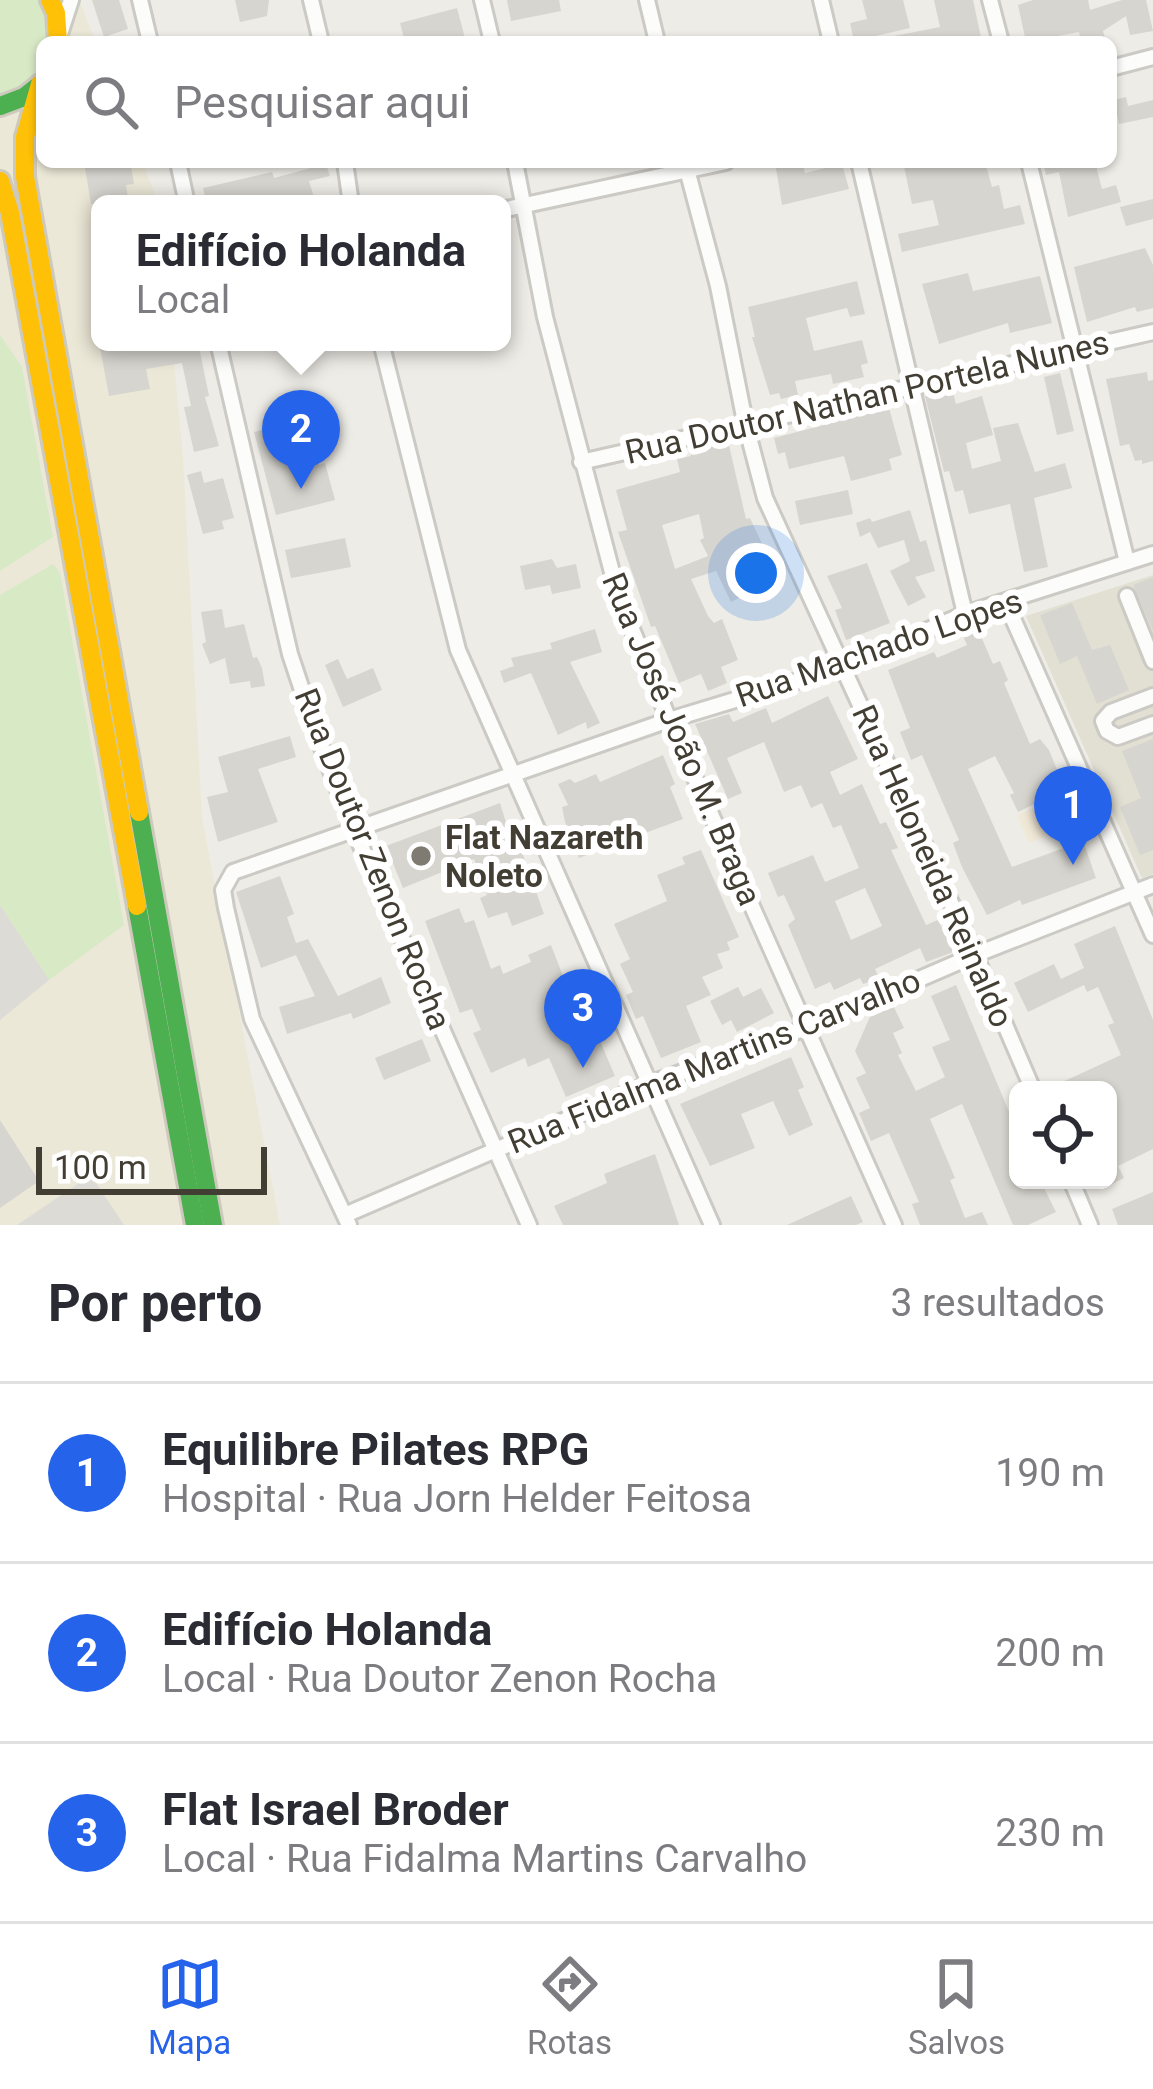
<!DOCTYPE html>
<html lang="pt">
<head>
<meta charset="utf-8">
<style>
	:root { --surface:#fff; --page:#f7f7f7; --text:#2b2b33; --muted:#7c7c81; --line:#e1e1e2; --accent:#2563eb }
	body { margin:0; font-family:Roboto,sans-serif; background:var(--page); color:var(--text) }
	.controls { position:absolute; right:36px; bottom:36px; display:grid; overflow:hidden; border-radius:18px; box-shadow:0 3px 9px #0004 }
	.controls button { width:108px; height:108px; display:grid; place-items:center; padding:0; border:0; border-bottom:3px solid var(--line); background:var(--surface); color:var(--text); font:60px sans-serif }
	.scale { position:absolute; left:36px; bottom:30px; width:231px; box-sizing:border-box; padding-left:12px; border:6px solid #433e33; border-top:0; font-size:33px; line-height:42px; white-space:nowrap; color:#433e33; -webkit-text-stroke:9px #fff; paint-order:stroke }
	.you { position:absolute; left:756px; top:573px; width:42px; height:42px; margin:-30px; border:9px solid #fff; border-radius:50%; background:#1a73e8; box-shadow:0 0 0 18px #1a73e833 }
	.badge { display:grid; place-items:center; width:78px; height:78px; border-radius:50%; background:var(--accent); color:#fff; font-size:39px; font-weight:700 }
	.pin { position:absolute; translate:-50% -99px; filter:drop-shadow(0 3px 6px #0008) }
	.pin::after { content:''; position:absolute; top:63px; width:42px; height:36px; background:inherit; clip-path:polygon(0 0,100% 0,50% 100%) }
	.popup { position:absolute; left:91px; top:195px; width:420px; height:156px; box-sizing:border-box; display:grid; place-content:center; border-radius:18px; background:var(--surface); filter:drop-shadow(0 3px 9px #0005); font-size:39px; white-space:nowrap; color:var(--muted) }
	.popup b { font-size:45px; color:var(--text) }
	.popup::after { content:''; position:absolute; left:50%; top:100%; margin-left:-24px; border:24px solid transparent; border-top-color:var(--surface) }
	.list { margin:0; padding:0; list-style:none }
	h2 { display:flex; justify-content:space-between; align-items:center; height:156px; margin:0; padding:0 48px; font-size:51px }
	h2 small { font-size:39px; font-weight:400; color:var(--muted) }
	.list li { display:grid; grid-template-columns:78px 1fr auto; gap:36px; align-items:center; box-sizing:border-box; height:180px; padding:0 48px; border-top:3px solid var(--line) }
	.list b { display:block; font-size:45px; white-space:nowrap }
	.list p { margin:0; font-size:39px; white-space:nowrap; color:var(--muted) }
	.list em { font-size:39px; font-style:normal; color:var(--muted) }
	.icon { flex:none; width:66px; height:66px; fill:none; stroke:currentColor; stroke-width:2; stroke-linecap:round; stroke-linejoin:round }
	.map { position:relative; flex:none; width:1153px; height:1225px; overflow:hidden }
	.search { position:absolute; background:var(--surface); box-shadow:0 3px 9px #0004; left:36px; right:36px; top:36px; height:132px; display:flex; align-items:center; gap:30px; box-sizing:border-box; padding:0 42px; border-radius:18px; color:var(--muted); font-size:45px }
	.sheet { height:696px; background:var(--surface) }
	nav { display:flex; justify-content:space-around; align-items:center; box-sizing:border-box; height:168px; border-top:3px solid var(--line); background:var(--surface); font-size:33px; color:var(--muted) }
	nav a { display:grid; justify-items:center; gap:6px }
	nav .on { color:var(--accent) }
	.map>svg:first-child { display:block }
	.residential { fill:#e2dfd3 }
	.commercial { fill:#f1e9d8 }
	.education { fill:#ece8d8 }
	.green { fill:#d8e9c6 }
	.parking { fill:#dddbd6 }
	.building { fill:#d7d5cf; fill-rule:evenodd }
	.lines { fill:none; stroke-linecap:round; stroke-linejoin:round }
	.street-casing { stroke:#cccac4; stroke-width:20 }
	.fast-casing { stroke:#cdcabd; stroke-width:24 }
	.slow-casing { stroke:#cdcabd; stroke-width:24 }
	.street { stroke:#fcfcfb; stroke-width:14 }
	.fast { stroke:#4caf50; stroke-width:18 }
	.slow { stroke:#ffc107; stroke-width:18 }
	.poi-dot { fill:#7f7b72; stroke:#fff; stroke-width:4.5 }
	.labels { text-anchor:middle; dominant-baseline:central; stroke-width:12; stroke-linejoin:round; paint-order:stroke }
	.street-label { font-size:33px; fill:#433e33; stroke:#fff }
	.poi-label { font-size:33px; font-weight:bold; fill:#433e33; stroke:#fff; text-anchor:start }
</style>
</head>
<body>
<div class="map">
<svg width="1153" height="1225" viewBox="0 0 1153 1225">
	<rect width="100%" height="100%" fill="#eeece6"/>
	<!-- residential -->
	<polygon class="residential" points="1153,575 1153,874 1142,878 1026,616"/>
	<!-- commercial -->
	<polygon class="commercial" points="1059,798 1066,812 1075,810 1080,822 1029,843 1017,815"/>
	<!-- education -->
	<polygon class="education" points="0,0 79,0 96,42 42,42 42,162 142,162 159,204 100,204 100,342 172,342 183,457 202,818 280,1225 0,1225"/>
	<!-- green -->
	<g class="green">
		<path d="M 0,0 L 40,0 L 50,27 L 49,42 L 42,42 C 42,75 31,87 0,97 Z"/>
		<polygon points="0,335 22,367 53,537 0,571"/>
		<polygon points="53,564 60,573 124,925 49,980 0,905 0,595"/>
	</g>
	<!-- parking -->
	<g class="parking">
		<polygon points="0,905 49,980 0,1020"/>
		<polygon points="91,1175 124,1225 17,1225"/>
	</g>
	<!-- building -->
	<g class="building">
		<polygon points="92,0 119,0 128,29 104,37"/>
		<polygon points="235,0 269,0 267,16 240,22"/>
		<polygon points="507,0 559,0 561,11 511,21"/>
		<polygon points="862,0 903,0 910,28 854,41 850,23 867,19"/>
		<polygon points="934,0 973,0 982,42 895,42 894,36 940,27"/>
		<polygon points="1033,0 1088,0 1090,10 1122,0 1146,0 1153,31 1130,35 1126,16 1103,31 1106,42 1081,42 1079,32 1026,42 1018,5"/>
		<polygon points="457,8 466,42 405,42 400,23"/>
		<polygon points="1126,97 1128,106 1153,100 1153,117 1119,124 1114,100"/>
		<polygon points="84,162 124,162 125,167 131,166 134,184 126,185 129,204 91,204"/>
		<polygon points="775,162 802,162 805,173 842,164 849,189 782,205"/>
		<polygon points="903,162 985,162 992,187 999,185 1004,209 1020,205 1025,224 902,252 898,234 939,225 933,200 912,204"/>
		<polygon points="1043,162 1095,162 1102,189 1116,185 1121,202 1068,217 1059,172 1046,175"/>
		<polygon points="326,164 330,176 309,181 316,204 207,204 203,188 272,172 274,178"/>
		<polygon points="1153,199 1153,219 1126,226 1120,207"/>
		<polygon points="1145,248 1153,265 1153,308 1137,312 1135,307 1087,322 1074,267"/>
		<polygon points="968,273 973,291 1040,276 1052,323 1010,333 1008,323 939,344 922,284"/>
		<polygon points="857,281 865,314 850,317 847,308 806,318 814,351 862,340 868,363 861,365 864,377 833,384 831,374 795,381 798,395 781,399 779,393 770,395 752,337 755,337 748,307"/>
		<polygon points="99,342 198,342 209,396 205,397 219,446 194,452 184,407 191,406 182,363 146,369 150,389 109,396"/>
		<polygon points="1147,372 1148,381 1153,380 1153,461 1142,464 1142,460 1135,461 1129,444 1120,446 1106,379"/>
		<polygon points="1060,373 1074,431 1057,435 1044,377"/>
		<polygon points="952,389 956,404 982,396 993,435 966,443 972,469 1001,461 993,428 1018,423 1035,472 1065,463 1072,488 1034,498 1048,567 1024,572 1010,504 969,514 963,490 955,492 949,471 944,472 925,396"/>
		<polygon points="314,402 317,416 309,418 319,465 325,463 335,500 276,515 254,432 290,423 287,408"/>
		<polygon points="889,408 902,455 889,459 892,470 851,481 844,456 789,469 785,452 778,454 774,438"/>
		<path d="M 728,441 L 746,519 L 750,518 L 765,550 L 752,555 L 766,585 L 731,602 L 716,571 L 691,579 L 708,616 L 714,623 L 722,619 L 738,660 L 721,667 L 727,683 L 708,691 L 701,674 L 679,683 L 655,626 L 651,627 L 618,532 L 627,530 L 616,490 L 680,472 L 677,459 L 691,456 L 690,451 ZM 699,514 L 704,538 L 700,540 L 708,556 L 675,569 L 662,525 Z"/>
		<polygon points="201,471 204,483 223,478 234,518 222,521 224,529 203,534 187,475"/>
		<polygon points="848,490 853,514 800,525 795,501"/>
		<polygon points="910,510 920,542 926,540 935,571 915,577 926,597 908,606 890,571 910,561 904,540 878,548 870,532 860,537 856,523 870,518 872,522"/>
		<polygon points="345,538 351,567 291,578 285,550"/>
		<polygon points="552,559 557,568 576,564 581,588 552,594 550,585 525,590 520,566"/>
		<polygon points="867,563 890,623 846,640 835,610 842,608 827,576"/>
		<polygon points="1153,577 1153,631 1133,585"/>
		<polygon points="1072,603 1092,650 1110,645 1129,690 1097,704 1077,656 1060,664 1040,615"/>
		<polygon points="222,609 225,628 244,624 253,658 257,657 262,668 265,686 251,688 250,681 230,684 225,658 210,664 202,644 206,642 201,612"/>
		<polygon points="977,627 993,664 1000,661 1008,680 1004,683 1030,744 1040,739 1049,750 1065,789 1018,812 1010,795 1014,793 995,756 968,769 1012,867 1083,841 1096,878 1022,905 1020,900 987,915 962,867 953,843 959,840 922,755 911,760 900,732 910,728 888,670 934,652 937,658 967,645 962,634"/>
		<polygon points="595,629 602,652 570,662 600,723 587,729 586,722 558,735 531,673 504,683 500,671 514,666 511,658 552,649 550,643"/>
		<polygon points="338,659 347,679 373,668 382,690 343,707 325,665"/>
		<path d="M 828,696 L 858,759 L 830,772 L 840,795 L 862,784 L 880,824 L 886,822 L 898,848 L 891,850 L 926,925 L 938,920 L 942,928 L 950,929 L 959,950 L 926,962 L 920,948 L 875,969 L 879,978 L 863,984 L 860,978 L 834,990 L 830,982 L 815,989 L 788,925 L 795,919 L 784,895 L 778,897 L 768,873 L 813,855 L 825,882 L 859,868 L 841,825 L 833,828 L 822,803 L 811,808 L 801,785 L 784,792 L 764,742 L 727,758 L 742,793 L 728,799 L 695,724 L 729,714 L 733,722 L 766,708 L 772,723 ZM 865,888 L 882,926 L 851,940 L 835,901 Z"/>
		<polygon points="290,736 296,757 258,769 278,822 218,842 207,797 228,792 218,757"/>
		<polygon points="1153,739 1153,850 1140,855 1120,807 1141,798 1122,751"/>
		<polygon points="663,755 675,784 670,787 683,819 621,842 617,832 591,842 594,852 579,858 565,822 562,807 568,805 558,784 570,779 575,783 596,774 600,782"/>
		<polygon points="500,803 514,848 520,846 544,914 512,926 507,912 488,918 480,898 487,895 474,859 403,888 386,846"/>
		<polygon points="701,850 739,937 727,942 730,950 717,954 723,968 702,977 711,995 686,1006 701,1042 661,1058 643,1016 636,1019 626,995 633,992 620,964 630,959 614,924 667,901 657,875 685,864 682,857"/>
		<polygon points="280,876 294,914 287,917 296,943 308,939 338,996 381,977 391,1003 353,1019 351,1013 287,1034 279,1007 315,996 296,955 261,968 236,892"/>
		<polygon points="459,908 465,923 474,920 491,969 500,965 503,974 531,962 528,955 551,945 576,1010 592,1004 602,1032 597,1034 615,1076 566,1097 549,1058 528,1067 525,1058 491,1073 473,1033 481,1030 472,1009 460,1013 425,921"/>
		<polygon points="1115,926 1153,1020 1153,1149 1118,1166 1124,1178 1108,1186 1108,1090 1045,1090 1121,1055 1108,1025 1114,1023 1098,987 1087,992 1084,985 1028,1012 1014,983 1054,964 1061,979 1084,968 1074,944"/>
		<polygon points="956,985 1015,1126 1018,1125 1018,1180 1040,1180 1056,1212 1028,1225 1013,1225 962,1104 930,1119 955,1178 950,1180 965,1218 982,1212 988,1225 920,1225 912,1204 919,1202 889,1133 871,1141 859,1113 870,1108 856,1078 866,1073 855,1051 872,1012 892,1003 904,1028 893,1033 902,1053 898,1055 916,1091 945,1077 932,1047 950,1040 931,996"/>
		<polygon points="738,987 743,997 761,988 774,1013 737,1032 731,1020 722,1025 710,1001"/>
		<polygon points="422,1039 431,1061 384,1080 375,1058"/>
		<polygon points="791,1057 804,1087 798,1090 813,1125 789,1136 773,1101 741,1114 755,1148 710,1166 680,1104"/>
		<polygon points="0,1120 39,1181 0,1208"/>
		<polygon points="655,1154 679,1225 563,1225 554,1206 607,1183 604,1174"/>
		<polygon points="1153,1192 1153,1225 1118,1225 1112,1209"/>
		<polygon points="851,1196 863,1222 856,1225 787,1225"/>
	</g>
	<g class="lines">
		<!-- street casing -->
		<g class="street-casing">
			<g id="street">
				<polyline points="140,0 150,42"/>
				<polyline points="311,0 321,42"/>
				<polyline points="482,0 492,42"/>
				<polyline points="647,0 657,42"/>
				<polyline points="821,0 831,42"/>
				<polyline points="990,0 1001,42"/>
				<polyline points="60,34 71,0"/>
				<polyline points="1111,68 1153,57"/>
				<polyline points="178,162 187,204"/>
				<polyline points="345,162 351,204"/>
				<polyline points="515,162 545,317 618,595 669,720 894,1225"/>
				<polyline points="685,162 718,286 745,422 765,498 975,955 1033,1090"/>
				<polyline points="859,162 965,614"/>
				<polyline points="1029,162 1127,562"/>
				<polyline points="502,210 726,162"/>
				<polyline points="218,342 290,654 317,735 353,828 529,1225"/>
				<polyline points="381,342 458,650 712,1225"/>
				<polyline points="581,462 1153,332"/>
				<polyline points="1127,596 1153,661"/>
				<polyline points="1006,603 1153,935"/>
				<polyline points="1153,696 1111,712 1103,721 1107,731 1118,737 1153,724"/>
				<polyline points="1071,1180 1090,1225"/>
				<polyline points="345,1215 649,1084 806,1028 975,955 1153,885"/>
				<polyline points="349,1225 252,1019 226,908 223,890 233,872 669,720 843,667 965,614 1153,554"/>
			</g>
		</g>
		<!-- fast casing -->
		<g class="fast-casing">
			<g id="fast">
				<polyline points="0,106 24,97 38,86"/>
				<polyline points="139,812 213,1225"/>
				<polyline points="137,906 195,1225"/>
			</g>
		</g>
		<!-- slow casing -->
		<g class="slow-casing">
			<g id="slow">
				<polyline points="50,0 56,13 58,42"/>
				<polyline points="40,84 25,137 25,177 139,812"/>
				<polyline points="0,181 10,213 137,906"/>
			</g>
		</g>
		<!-- street -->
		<use href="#street" class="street"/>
		<!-- fast -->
		<use href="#fast" class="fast"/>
		<!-- slow -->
		<use href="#slow" class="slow"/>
	</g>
	<!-- markers -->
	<circle class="poi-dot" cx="421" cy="856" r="12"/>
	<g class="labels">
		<!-- street labels -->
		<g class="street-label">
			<text transform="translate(867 397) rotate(-13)">Rua Doutor Nathan Portela Nunes</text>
			<text transform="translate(879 648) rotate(-19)">Rua Machado Lopes</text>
			<text transform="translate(682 739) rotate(67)">Rua José João M. Braga</text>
			<text transform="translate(373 859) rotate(68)">Rua Doutor Zenon Rocha</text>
			<text transform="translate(933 866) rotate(66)">Rua Heloneida Reinaldo</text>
			<text transform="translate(714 1061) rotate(-22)">Rua Fidalma Martins Carvalho</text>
		</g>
		<!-- poi labels -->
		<g class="poi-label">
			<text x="445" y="837">Flat Nazareth<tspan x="445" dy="38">Noleto</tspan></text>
		</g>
	</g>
</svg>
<div class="controls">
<button><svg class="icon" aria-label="locate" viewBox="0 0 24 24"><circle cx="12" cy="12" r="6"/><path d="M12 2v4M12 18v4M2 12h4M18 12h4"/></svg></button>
</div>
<div class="scale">100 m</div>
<div class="you"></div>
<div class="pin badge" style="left:1073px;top:865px">1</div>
<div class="pin badge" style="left:301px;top:489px">2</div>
<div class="popup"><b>Edifício Holanda</b>Local</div>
<div class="pin badge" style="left:583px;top:1068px">3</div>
<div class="search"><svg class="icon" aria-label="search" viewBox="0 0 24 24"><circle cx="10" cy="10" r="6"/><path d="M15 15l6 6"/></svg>Pesquisar aqui</div>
</div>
<section class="sheet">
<h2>Por perto<small>3 resultados</small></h2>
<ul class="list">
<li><span class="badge">1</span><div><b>Equilibre Pilates RPG</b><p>Hospital · Rua Jorn Helder Feitosa</p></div><em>190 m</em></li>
<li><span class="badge">2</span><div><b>Edifício Holanda</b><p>Local · Rua Doutor Zenon Rocha</p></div><em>200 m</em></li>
<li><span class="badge">3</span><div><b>Flat Israel Broder</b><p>Local · Rua Fidalma Martins Carvalho</p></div><em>230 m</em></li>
</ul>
</section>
<nav>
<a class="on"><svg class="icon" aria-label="map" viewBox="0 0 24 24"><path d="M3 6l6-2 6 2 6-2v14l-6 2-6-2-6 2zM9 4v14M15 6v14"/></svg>Mapa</a>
<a><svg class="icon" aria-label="directions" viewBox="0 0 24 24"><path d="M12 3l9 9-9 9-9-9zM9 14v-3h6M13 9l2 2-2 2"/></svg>Rotas</a>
<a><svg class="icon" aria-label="saved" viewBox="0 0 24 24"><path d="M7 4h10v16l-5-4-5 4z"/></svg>Salvos</a>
</nav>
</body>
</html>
